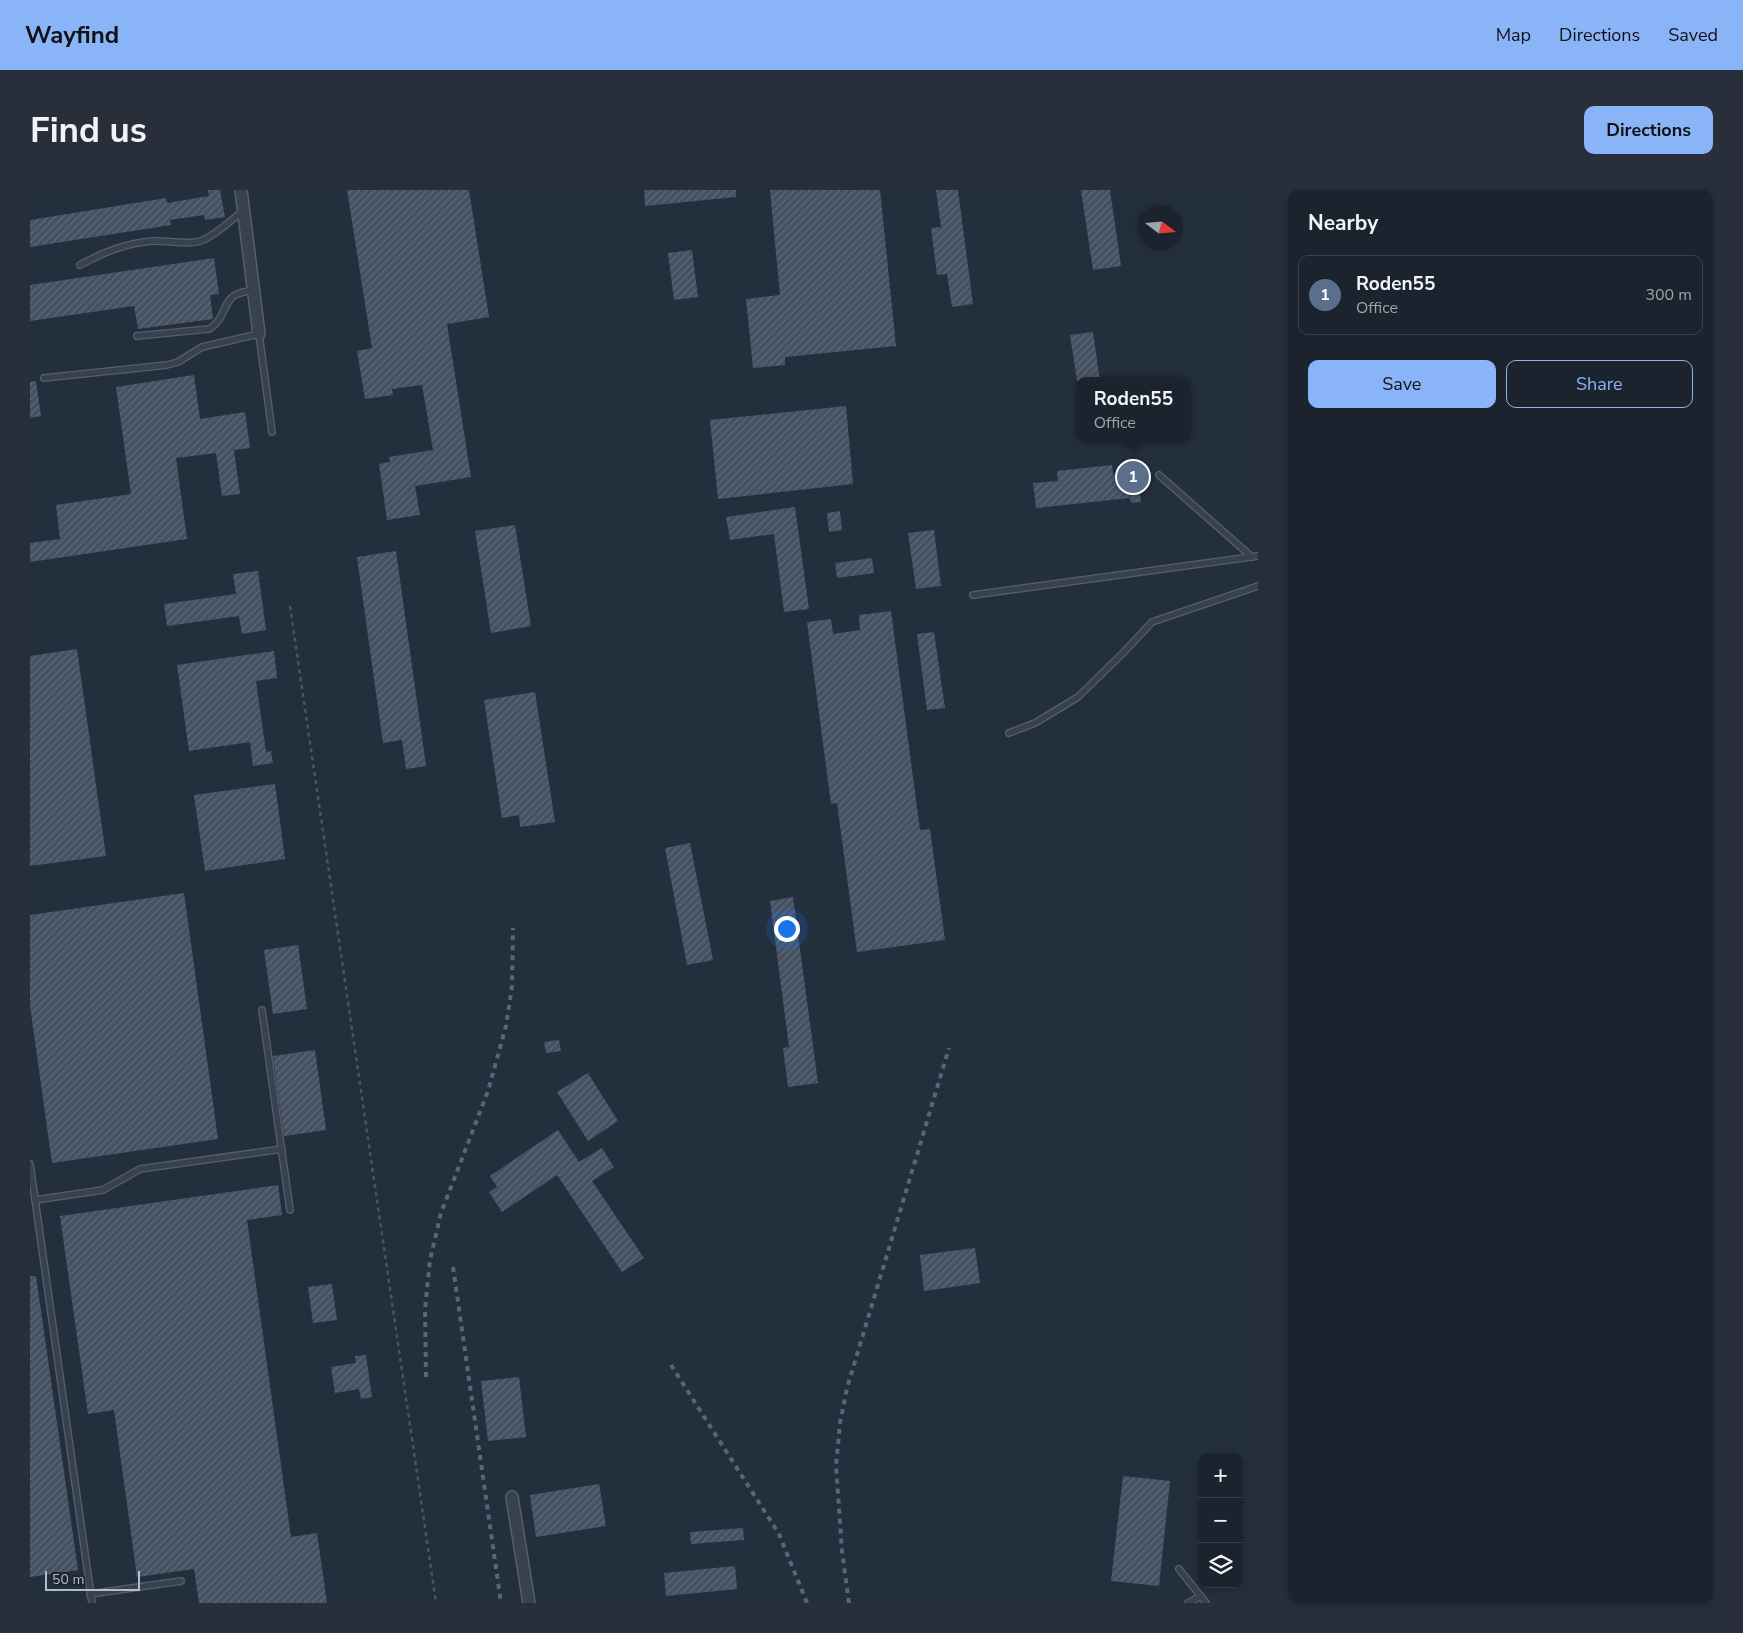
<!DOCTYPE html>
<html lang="en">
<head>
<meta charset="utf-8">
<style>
	:root { --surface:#1b232e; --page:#282f3a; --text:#f1f3f6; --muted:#a0a4aa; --line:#39404a; --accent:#8ab4f8 }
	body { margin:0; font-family:"Nunito Sans",sans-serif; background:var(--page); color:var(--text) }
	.controls { position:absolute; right:15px; bottom:15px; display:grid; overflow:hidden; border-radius:10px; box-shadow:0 2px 8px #0003 }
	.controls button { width:45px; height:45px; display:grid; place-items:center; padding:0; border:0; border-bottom:1px solid var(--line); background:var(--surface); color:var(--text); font:25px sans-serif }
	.compass { position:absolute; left:1108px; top:15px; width:45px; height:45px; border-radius:50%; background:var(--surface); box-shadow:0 2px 8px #0003; rotate:106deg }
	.scale { position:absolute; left:15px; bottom:12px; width:95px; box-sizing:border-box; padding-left:5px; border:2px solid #b4bcc9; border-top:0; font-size:14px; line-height:18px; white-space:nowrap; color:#b4bcc9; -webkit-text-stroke:4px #1d2633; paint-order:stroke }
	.you { position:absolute; left:756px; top:738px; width:18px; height:18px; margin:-12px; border:4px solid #fff; border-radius:50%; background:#1a73e8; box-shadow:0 0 0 8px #1a73e833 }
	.badge { display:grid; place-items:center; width:32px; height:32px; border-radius:50%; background:var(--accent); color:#fff; font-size:16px; font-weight:700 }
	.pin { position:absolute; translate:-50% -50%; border:2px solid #fff; box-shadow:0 1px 5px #0006 }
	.popup { position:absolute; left:1046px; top:187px; width:115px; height:65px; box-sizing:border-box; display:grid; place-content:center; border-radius:10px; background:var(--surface); filter:drop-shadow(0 1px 4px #0005); font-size:16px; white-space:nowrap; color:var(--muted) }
	.popup b { font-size:19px; color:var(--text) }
	.popup::after { content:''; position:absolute; left:50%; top:100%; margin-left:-10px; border:10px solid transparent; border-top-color:var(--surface) }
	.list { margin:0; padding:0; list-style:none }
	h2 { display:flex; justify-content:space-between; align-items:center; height:65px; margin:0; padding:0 20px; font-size:21px }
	h2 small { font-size:16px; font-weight:400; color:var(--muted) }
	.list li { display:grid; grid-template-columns:32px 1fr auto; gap:15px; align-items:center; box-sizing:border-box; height:80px; margin:0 10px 10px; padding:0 10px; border:1px solid var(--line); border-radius:10px }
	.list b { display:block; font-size:19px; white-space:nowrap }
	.list p { margin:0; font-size:16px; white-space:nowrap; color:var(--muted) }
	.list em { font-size:16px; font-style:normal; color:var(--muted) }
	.actions { display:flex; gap:10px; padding:15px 20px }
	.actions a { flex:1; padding:11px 0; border:1px solid var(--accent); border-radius:10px; text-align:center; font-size:18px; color:var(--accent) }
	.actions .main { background:var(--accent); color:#111 }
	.icon { flex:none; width:28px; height:28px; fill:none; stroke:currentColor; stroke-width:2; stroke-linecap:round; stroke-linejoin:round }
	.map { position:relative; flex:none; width:1228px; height:1413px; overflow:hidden; border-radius:10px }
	header { display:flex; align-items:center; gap:30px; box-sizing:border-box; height:70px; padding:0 25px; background:var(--accent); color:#111 }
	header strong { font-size:24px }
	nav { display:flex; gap:28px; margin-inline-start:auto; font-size:18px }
	.intro { display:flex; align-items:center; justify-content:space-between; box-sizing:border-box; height:120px; padding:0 30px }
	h1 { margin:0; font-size:35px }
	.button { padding:12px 22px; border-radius:10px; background:var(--accent); color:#111; font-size:18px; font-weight:700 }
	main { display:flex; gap:30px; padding:0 30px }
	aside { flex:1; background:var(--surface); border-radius:10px; box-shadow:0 2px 8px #0003 }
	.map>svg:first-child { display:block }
	.building { fill:url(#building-hatch) }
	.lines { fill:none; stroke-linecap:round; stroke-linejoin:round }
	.service-casing { stroke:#565f6c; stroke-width:8 }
	.minor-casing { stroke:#565f6c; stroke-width:14 }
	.path { stroke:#44595c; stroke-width:2.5; stroke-dasharray:4 4; stroke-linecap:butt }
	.service { stroke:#38414e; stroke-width:5.5 }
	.minor { stroke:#38414e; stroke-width:11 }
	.rail { stroke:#5a6575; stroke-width:4; stroke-dasharray:5 5; stroke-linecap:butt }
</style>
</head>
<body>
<header>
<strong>Wayfind</strong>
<nav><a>Map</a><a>Directions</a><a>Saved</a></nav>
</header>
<div class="intro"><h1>Find us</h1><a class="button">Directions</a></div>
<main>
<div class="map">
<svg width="1228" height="1413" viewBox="0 0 1228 1413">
	<defs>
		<pattern id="building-hatch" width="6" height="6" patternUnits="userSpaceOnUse" patternTransform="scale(1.25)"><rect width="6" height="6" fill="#455162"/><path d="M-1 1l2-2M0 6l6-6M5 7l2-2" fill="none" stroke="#5d6877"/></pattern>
	</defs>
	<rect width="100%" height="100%" fill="#242f3e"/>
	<!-- building -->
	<g class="building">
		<polygon points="178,0 190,0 195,27 175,30 174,25 140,30 141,35 0,57 0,30 136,8 137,13 179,6"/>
		<polygon points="317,0 439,0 459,127 417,134 441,287 385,296 390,325 357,330 349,274 360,272 359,267 403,260 392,195 362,199 363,205 335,209 327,161 342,158"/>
		<polygon points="614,0 706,0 706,7 615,16"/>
		<polygon points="740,0 850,0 866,156 755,167 755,175 723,178 716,109 750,105"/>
		<polygon points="906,0 928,0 943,114 922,117 917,84 907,85 901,38 911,37"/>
		<polygon points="1051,0 1080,0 1091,76 1063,80"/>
		<polygon points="662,60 668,107 644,110 638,63"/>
		<polygon points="184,68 189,104 180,105 183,129 108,139 104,116 0,131 0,95"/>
		<polygon points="1063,142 1070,191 1047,191 1040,145"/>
		<polygon points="164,185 170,229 215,222 220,258 204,260 210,304 192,306 186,263 146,268 157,349 0,372 0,353 30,349 26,315 101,304 86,197"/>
		<polygon points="6,191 11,226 0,228 0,192"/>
		<polygon points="816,216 823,294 688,309 680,230"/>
		<polygon points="1082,275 1083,284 1107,282 1111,312 1101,313 1100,308 1006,318 1003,293 1028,291 1027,281"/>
		<polygon points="765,317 779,419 754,422 744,344 700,350 696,327"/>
		<polygon points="810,321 812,340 799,342 797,323"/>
		<polygon points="485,335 501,436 461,443 445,341"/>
		<polygon points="904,340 911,396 886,399 878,343"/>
		<polygon points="366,361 396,576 376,579 372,550 353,553 327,367"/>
		<polygon points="842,368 844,383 807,388 805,373"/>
		<polygon points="228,381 236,440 212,444 209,426 137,436 134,414 206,404 203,384"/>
		<polygon points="861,421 890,640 900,639 915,750 827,762 807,613 801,614 777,432 801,429 803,444 830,440 829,425"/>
		<polygon points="904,442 915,518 897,520 887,444"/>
		<polygon points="47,459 76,666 0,676 0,466"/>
		<polygon points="244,461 247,488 226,491 236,562 241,561 243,573 223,576 220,552 159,561 147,475"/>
		<polygon points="505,502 525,632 490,637 489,625 472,628 454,510"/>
		<polygon points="245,594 255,669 175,681 164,605"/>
		<polygon points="660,653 683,770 657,775 635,658"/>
		<polygon points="154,703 188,949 22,973 0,816 0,725"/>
		<polygon points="763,707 788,893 758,897 753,858 759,857 740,711"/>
		<polygon points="268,755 277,819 243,824 234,760"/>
		<polygon points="529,850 531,861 516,863 514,852"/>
		<polygon points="285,860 296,940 254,946 243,866"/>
		<polygon points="558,883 588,931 558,951 527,902"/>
		<polygon points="528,940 549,972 572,958 584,977 562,991 614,1068 592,1082 527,985 472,1022 459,1002 467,997 460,986"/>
		<polygon points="248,995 252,1025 217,1030 261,1347 287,1343 297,1413 169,1413 164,1379 107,1387 84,1220 58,1224 30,1026"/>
		<polygon points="945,1058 950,1093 894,1101 890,1065"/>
		<polygon points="0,1086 6,1086 48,1380 0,1387"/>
		<polygon points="302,1094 307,1130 283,1133 278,1097"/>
		<polygon points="336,1165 342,1207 331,1209 329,1199 305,1203 301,1177 326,1173 325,1166"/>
		<polygon points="489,1187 496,1247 458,1251 451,1191"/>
		<polygon points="1093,1286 1140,1291 1129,1396 1081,1391"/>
		<polygon points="569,1294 576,1336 506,1347 500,1305"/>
		<polygon points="713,1338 714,1350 661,1354 660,1342"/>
		<polygon points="705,1376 707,1399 636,1406 634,1383"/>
	</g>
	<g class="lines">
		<!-- service casing -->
		<g class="service-casing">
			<g id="service">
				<path d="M 50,75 C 74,62 96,53 123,51 C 138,50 161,56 173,50 C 184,46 204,28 214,20"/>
				<path d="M 107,146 L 179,139 C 196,129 192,113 205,105 C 211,102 218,101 224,100"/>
				<polyline points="14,188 137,175 148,172 172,157 229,144 242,242"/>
				<polyline points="1129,285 1222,367"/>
				<polyline points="943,405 1228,366"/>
				<polyline points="979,543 1005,533 1048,507 1094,462 1122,432 1228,396"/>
				<polyline points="232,820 260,1020"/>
				<polyline points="0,974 62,1413"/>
				<polyline points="5,1010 73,1000 110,979 252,959"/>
				<polyline points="1149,1379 1176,1413"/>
				<polyline points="60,1404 151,1391"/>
				<polyline points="1158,1413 1171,1406"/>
			</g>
		</g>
		<!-- minor casing -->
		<g class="minor-casing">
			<g id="minor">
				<polyline points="211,0 229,144"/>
				<polyline points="482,1307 499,1413"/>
			</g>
		</g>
		<!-- path -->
		<polyline class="path" points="260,416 406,1413"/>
		<!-- service -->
		<use href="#service" class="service"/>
		<!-- minor -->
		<use href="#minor" class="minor"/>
		<!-- rail -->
		<g class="rail">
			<polyline points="423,1077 471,1413"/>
			<polyline points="641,1175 749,1344 777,1413"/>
			<polyline points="396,1187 395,1119 400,1070 411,1023 458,901 476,836 482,797 483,738"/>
			<polyline points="819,1413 812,1361 806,1276 810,1233 817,1198 919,858"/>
		</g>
	</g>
</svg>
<div class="controls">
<button>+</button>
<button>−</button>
<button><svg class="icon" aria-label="layers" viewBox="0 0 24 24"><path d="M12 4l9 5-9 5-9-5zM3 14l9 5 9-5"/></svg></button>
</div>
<svg class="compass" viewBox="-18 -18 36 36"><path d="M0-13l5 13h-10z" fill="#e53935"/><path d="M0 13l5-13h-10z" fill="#a0a4aa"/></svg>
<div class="scale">50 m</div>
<div class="you"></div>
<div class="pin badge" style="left:1103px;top:287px;background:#5c6f8a">1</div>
<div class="popup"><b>Roden55</b>Office</div>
</div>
<aside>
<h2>Nearby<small></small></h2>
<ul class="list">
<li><span class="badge" style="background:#5c6f8a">1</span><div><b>Roden55</b><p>Office</p></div><em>300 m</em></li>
</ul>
<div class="actions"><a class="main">Save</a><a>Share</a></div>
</aside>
</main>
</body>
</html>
